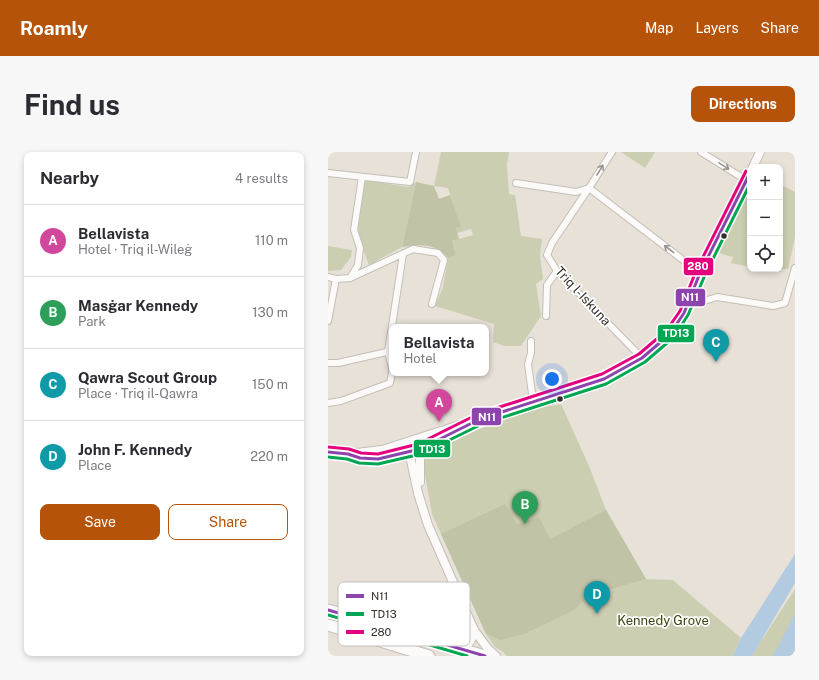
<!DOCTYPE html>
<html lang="en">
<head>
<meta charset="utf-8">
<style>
	:root { --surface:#fff; --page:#f7f7f7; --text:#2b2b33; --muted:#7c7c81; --line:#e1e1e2; --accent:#b45309 }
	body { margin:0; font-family:"Public Sans",sans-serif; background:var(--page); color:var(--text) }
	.controls { position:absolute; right:12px; top:12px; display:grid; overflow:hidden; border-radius:8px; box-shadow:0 2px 6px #0003 }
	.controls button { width:36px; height:36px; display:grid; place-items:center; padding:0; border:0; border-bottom:1px solid var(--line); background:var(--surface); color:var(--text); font:20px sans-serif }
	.you { position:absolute; left:224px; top:227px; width:14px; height:14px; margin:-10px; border:3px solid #fff; border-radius:50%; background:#1a73e8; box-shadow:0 0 0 6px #1a73e833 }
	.badge { display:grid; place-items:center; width:26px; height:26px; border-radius:50%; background:var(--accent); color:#fff; font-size:13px; font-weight:700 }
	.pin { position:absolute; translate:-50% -33px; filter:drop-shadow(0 1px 2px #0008) }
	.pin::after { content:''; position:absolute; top:21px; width:14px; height:12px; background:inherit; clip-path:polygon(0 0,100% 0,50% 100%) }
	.popup { position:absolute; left:61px; top:172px; width:100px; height:52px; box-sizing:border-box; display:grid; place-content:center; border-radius:8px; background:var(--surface); filter:drop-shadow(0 1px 3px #0005); font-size:13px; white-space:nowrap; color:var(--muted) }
	.popup b { font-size:15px; color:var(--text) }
	.popup::after { content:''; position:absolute; left:50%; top:100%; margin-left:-8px; border:8px solid transparent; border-top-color:var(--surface) }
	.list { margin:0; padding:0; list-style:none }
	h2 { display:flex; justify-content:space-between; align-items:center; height:52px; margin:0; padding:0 16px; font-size:17px }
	h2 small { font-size:13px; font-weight:400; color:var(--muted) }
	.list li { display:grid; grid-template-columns:26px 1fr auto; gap:12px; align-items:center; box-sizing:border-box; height:72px; padding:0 16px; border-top:1px solid var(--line) }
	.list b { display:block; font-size:15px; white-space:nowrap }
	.list p { margin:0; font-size:13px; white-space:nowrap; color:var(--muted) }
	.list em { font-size:13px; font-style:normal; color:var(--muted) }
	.actions { display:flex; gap:8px; padding:12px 16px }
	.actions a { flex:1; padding:9px 0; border:1px solid var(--accent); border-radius:8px; text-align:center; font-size:14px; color:var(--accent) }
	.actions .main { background:var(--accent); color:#fff }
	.icon { flex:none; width:22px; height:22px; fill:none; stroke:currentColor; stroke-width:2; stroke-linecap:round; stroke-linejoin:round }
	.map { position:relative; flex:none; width:467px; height:504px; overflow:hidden; border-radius:8px }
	header { display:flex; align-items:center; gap:24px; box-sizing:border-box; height:56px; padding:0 20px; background:var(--accent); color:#fff }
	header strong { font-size:19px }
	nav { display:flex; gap:22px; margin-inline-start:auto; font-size:14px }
	.intro { display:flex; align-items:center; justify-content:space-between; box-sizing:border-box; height:96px; padding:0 24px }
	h1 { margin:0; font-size:28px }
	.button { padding:10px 18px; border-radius:8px; background:var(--accent); color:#fff; font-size:14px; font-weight:700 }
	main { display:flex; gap:24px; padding:0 24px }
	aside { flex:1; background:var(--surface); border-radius:8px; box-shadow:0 2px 6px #0003 }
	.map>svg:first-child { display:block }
	.green { fill:#ccceb2 }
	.forest { fill:#c1c3a6 }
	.water { fill:#b3cbe0 }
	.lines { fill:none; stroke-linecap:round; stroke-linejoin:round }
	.minor-casing { stroke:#c3beb7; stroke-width:8 }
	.tertiary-casing { stroke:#c3beb7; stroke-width:10 }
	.trunk-casing { stroke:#c3beb7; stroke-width:13 }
	.minor { stroke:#fcfaf9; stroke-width:6 }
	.tertiary { stroke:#fcfaf9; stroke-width:8 }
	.trunk { stroke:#fcfaf9; stroke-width:11 }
	.bus-1-casing { stroke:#fff; stroke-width:6 }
	.bus-2-casing { stroke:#fff; stroke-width:6 }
	.bus-3-casing { stroke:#fff; stroke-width:6 }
	.bus-1 { stroke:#8e44ad; stroke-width:3 }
	.bus-2 { stroke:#00a651; stroke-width:3 }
	.bus-3 { stroke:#e5007d; stroke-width:3 }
	.oneway { stroke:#989490 }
	.bus-dot { fill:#332e28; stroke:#fff; stroke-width:1.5 }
	.labels { text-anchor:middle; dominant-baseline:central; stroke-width:3.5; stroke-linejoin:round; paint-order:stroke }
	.street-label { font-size:13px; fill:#332e28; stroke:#fff }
	.park-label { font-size:13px; fill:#3b440e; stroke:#fff }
	.key { fill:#fff; stroke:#c2c0be; stroke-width:1 }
	.key-label { font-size:11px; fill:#332e28 }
	.line-badge { stroke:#fff; stroke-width:1.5 }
	.badge-label { font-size:11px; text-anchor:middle; font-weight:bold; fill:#fff }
</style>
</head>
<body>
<header>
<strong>Roamly</strong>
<nav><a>Map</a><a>Layers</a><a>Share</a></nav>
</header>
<div class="intro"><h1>Find us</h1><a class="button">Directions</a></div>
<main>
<aside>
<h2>Nearby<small>4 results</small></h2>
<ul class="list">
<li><span class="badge" style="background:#d1479c">A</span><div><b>Bellavista</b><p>Hotel · Triq il-Wileġ</p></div><em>110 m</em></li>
<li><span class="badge" style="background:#2e9e5b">B</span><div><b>Masġar Kennedy</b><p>Park</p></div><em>130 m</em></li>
<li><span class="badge" style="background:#0f9aa8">C</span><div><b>Qawra Scout Group</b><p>Place · Triq il-Qawra</p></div><em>150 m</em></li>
<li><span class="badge" style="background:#0f9aa8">D</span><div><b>John F. Kennedy</b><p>Place</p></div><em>220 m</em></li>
</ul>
<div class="actions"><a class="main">Save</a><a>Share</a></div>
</aside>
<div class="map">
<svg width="467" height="504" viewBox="0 0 467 504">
	<rect width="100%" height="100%" fill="#e8e1d8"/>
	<!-- green -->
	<g class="green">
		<polygon points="113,0 181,0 179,12 181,42 187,43 193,84 214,87 212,105 215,127 208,132 213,164 193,194 176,194 165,190 166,172 107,154 115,135 120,106 128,103 124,89 145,83 143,77 129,81 128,76 132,75 120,36 106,34"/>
		<polygon points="293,0 327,0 317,16"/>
		<polygon points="36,28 80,35 88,30 74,95 41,113 31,86 30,74"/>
		<polygon points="452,32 467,40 467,85 460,117 452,117"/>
		<polygon points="422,34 422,115 403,111 405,105 387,100"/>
		<polygon points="0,94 24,98 23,105 13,118 0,119"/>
		<path d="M 233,252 L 261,314 L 278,358 L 318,427 L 345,428 L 413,486 L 405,504 L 179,504 L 175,500 L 167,495 L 158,482 L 104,362 L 95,312 L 100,301 L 105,295 L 149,276 L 155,276 C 161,267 205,256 217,254 C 223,253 227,254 233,252 Z"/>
		<polygon points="467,437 467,504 424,504 424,503"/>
	</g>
	<!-- forest -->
	<g class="forest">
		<path d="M 88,30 L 106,34 L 111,47 L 122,43 L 133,75 L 128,76 L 131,87 L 124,89 L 128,103 L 120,106 C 107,91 93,92 74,95 Z"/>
		<polygon points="177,352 189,372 211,365 222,387 278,358 318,427 262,443 246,458 196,482 173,488 158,482 113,382"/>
	</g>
	<!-- water -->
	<g class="water">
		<polygon points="467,402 467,431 424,504 405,504 413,486"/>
		<polygon points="467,462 467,504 445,504"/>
	</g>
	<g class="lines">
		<!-- minor casing -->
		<g class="minor-casing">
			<g id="minor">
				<polyline points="284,0 261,36 224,91 219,103 229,119 314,206"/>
				<polyline points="373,0 418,28"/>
				<polyline points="0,21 82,30 88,0"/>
				<polyline points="188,31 248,40 261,36"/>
				<polyline points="261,36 372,121"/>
				<polyline points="0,125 8,127 22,126 85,97 110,101 116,108 104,152"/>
				<polyline points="22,126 30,113 32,96 26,78 34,25"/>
				<polyline points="360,151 370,151 389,145 445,154 457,151 467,116"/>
				<polyline points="218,164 219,133 229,119"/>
				<polyline points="0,169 8,127"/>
				<polyline points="203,189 203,201 200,212 205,249"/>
				<polyline points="0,211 10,211 63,199"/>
				<polyline points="64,216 60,200 75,102"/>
				<polyline points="0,251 13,249 62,231 64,221"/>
			</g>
		</g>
		<!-- tertiary casing -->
		<g class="tertiary-casing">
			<g id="tertiary">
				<polyline points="425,15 432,0"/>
				<polyline points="90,287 81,299 90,341 100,373 146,478 160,497 168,504"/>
				<polyline points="0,300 20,302 54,298 276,227 314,206 342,182 356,161 372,121 422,21"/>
				<path d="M 21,302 C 55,316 98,294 129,279"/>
				<polyline points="92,330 92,297"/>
				<path d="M 134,497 C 141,491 145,488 146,478"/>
			</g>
		</g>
		<!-- trunk casing -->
		<g class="trunk-casing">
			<g id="trunk">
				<polyline points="0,458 157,504"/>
				<polyline points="0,473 101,504"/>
			</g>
		</g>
		<!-- minor -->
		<use href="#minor" class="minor"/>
		<!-- tertiary -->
		<use href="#tertiary" class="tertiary"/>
		<!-- trunk -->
		<use href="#trunk" class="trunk"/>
		<!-- bus-1 casing -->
		<g class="bus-1-casing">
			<g id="bus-1">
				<polyline points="0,300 20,302 32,306 50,307 92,297 152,267 276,227 314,206 342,182 356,161 372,121 422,21"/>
				<polyline points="0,458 157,504"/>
			</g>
		</g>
		<!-- bus-2 casing -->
		<g class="bus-2-casing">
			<g id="bus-2">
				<polyline points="0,305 19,307 31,311 50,312 93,302 154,272 278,232 317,210 346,185 360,163 377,123 422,32"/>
				<polyline points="0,463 139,504"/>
			</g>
		</g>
		<!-- bus-3 casing -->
		<g class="bus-3-casing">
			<polyline id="bus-3" points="0,295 21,297 33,301 50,302 90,292 150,262 274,222 311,202 338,179 352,159 368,119 418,19"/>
		</g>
		<!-- bus-1 -->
		<use href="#bus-1" class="bus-1"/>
		<!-- bus-2 -->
		<use href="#bus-2" class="bus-2"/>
		<!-- bus-3 -->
		<use href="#bus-3" class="bus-3"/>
	</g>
	<!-- one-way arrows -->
	<defs><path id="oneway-shaft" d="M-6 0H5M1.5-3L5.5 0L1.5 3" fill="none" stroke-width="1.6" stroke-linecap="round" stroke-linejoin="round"/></defs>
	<g class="oneway">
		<use href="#oneway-shaft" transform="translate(396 14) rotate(32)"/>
		<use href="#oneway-shaft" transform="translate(272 18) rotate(-58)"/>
		<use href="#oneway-shaft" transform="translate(341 97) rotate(-143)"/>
	</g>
	<!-- markers -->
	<g class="bus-dot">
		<circle cx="396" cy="84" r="3.5"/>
		<circle cx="232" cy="247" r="3.5"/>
	</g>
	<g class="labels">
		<!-- street labels -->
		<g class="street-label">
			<text transform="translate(255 144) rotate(47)">Triq l-Iskuna</text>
		</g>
		<!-- park labels -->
		<g class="park-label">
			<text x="335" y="468">Kennedy Grove</text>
		</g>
	</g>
	<!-- legend -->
	<rect x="10" y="430" width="132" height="64" rx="6" class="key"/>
	<rect x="18" y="442" width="18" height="4" fill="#8e44ad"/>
	<rect x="18" y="460" width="18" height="4" fill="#00a651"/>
	<rect x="18" y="478" width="18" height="4" fill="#e5007d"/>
	<g class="key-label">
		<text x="43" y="448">N11</text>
		<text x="43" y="466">TD13</text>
		<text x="43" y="484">280</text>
	</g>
	<g class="line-badge">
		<rect x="355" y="105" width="31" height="19" rx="4" fill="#e5007d"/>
		<rect x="347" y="136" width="31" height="19" rx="4" fill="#8e44ad"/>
		<rect x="329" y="172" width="38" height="19" rx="4" fill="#00a651"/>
		<rect x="143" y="255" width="31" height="19" rx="4" fill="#8e44ad"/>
		<rect x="85" y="287" width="38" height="19" rx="4" fill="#00a651"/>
	</g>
	<g class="badge-label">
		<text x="370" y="118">280</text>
		<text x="362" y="149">N11</text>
		<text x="348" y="185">TD13</text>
		<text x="159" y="269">N11</text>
		<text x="104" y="301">TD13</text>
	</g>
</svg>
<div class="controls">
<button>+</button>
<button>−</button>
<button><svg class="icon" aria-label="locate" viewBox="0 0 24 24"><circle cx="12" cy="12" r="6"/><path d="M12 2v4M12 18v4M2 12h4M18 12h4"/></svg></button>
</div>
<div class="you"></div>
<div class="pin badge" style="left:111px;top:270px;background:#d1479c">A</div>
<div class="popup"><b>Bellavista</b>Hotel</div>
<div class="pin badge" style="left:197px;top:372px;background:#2e9e5b">B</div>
<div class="pin badge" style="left:388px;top:210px;background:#0f9aa8">C</div>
<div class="pin badge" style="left:269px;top:462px;background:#0f9aa8">D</div>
</div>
</main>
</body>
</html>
